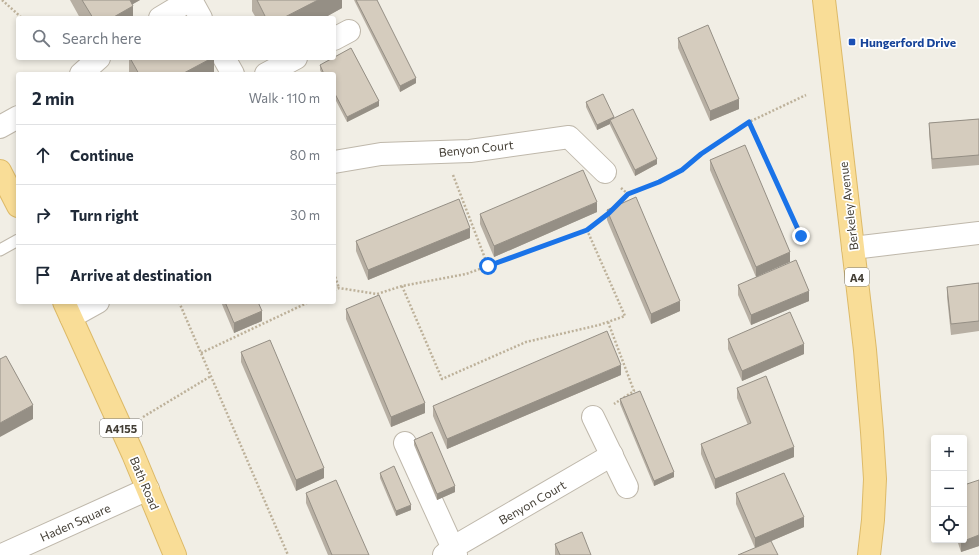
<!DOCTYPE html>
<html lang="en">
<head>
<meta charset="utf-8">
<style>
	:root { --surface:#fff; --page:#f2f2f3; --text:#1f2937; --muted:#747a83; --line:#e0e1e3 }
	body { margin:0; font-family:Commissioner,sans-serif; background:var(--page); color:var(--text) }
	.controls { position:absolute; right:12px; bottom:12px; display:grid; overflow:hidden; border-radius:4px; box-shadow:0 2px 6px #0003 }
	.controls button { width:36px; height:36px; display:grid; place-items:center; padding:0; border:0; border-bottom:1px solid var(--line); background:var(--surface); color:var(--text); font:20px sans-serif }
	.stop { position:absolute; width:12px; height:12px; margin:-9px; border:3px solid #1a73e8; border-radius:50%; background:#fff }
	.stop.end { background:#1a73e8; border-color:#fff; box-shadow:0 1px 4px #0008 }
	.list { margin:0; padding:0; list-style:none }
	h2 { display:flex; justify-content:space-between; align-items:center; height:52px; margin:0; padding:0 16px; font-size:17px }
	h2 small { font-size:13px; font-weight:400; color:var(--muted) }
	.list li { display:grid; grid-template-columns:26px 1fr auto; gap:12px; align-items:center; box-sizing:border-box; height:60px; padding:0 16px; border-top:1px solid var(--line) }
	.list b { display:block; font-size:15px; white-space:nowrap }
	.list em { font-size:13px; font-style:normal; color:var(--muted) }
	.icon { flex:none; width:22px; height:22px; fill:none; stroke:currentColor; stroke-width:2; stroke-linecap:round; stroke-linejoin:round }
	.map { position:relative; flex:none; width:979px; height:555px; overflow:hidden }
	.search { position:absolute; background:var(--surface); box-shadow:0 2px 6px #0003; left:16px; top:16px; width:320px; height:44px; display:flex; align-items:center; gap:10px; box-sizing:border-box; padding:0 14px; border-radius:4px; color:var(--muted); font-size:15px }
	.panel { position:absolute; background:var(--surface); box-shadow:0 2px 6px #0003; left:16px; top:72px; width:320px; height:232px; border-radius:4px }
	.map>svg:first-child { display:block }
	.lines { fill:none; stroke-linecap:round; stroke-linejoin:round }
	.service-casing { stroke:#bfb8ab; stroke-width:13 }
	.minor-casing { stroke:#bfb8ab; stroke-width:24 }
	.primary-casing { stroke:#ddba68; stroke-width:24 }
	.path { stroke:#bdb19a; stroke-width:2.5; stroke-dasharray:2 2; stroke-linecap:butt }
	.service { stroke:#fff; stroke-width:11 }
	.minor { stroke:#fff; stroke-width:22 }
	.primary { stroke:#f9dd97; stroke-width:22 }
	.wall { fill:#b7afa3 }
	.shaded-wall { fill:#958f85 }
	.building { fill:#d5ccbe; stroke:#958f85 }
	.route { stroke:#1a73e8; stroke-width:5 }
	.transit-dot { fill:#1a4fb4; stroke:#fff; stroke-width:1.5 }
	.labels { text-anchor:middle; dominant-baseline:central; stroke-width:3.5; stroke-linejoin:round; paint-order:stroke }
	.shield { fill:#fff; stroke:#7b7872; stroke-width:1 }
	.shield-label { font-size:11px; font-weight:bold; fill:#433e35 }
	.transit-label { font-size:12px; font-weight:bold; fill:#164399; stroke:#fff; text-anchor:start }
	.street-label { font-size:12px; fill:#433e35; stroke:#fff }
</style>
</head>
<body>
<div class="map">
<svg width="979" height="555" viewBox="0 0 979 555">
	<rect width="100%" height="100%" fill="#f1eee5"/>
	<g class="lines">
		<!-- service casing -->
		<g class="service-casing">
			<polyline id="service" points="0,250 18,240"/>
		</g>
		<!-- minor casing -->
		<g class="minor-casing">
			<g id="minor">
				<polyline points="191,0 201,18"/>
				<polyline points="160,18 190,0"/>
				<polyline points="334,39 349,31"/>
				<polyline points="224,58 233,74"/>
				<polyline points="81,74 99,58"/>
				<polyline points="266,74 296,58"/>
				<polyline points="0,127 18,117"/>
				<polyline points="334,162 381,154 470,151 569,137 605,172"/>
				<polyline points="853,248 979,233"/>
				<polyline points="71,317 98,302"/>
				<polyline points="593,417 627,487"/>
				<polyline points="405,443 456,555"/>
				<polyline points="2,555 148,489"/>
				<polyline points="444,555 452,548 612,455"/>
			</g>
		</g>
		<!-- primary casing -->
		<g class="primary-casing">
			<g id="primary">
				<polyline points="824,0 865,350 872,432 875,479 873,520 869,555"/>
				<polyline points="0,171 18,206"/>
				<polyline points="64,302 133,454 175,555"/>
			</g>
		</g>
		<!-- path -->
		<g class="path">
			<polyline points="2,0 22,18"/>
			<polyline points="749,122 801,236"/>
			<polyline points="453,175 488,266"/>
			<polyline points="621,188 628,194"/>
			<polyline points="613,208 628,194 659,182 682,170 701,155 749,122 806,95"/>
			<polyline points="334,273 339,288"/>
			<polyline points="402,286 442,379 526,342 599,325 625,316 587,230"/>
			<polyline points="334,290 339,288 377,294 402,286 466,274 587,230 608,213"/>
			<polyline points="179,302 288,555"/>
			<polyline points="608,322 634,391 614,404"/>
			<polyline points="201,353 309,302"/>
			<polyline points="143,417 211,376"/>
		</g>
		<!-- service -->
		<use href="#service" class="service"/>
		<!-- minor -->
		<use href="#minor" class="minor"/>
		<!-- primary -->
		<use href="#primary" class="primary"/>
	</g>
	<!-- wall -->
	<g class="wall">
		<polygon points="70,0 140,0 132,4 133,18 80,18"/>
		<polygon points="252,0 342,0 342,8 324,18 256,18 252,11"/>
		<polygon points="354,0 377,0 416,83 400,92"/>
		<polygon points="678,38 739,109 710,121 678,48"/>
		<polygon points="351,48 379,101 379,106 347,122 334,97 334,74 322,74 320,70 320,65"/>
		<rect x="129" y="58" width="85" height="16"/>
		<polygon points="586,102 614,118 657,164 635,176 610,125 610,124 597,130 586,107"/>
		<polygon points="979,119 979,165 932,169 929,133 929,123"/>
		<polygon points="710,160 790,252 756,277 710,170"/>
		<polygon points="607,210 680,311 651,324 607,220"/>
		<polygon points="597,212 494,257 480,224 480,214"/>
		<polygon points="470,238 368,280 356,251 356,241"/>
		<polygon points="979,283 979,331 951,335 947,297 947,287"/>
		<polygon points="738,285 809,301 751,325 738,295"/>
		<polygon points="221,302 258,302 262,321 234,333"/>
		<polygon points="346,309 425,413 391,427 346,319"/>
		<polygon points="728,339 804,354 742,381 728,349"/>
		<polygon points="241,352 324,478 296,491 241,362"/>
		<polygon points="621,375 447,449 433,416 433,406"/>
		<polygon points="737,388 794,457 715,489 701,454 701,444 748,425 737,398"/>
		<polygon points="620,399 674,477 654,486 620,404"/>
		<polygon points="414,440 455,492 437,500 414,445"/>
		<polygon points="380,473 411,510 396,516 380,478"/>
		<polygon points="979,480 979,546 961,552 957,540 964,540"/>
		<polygon points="306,493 369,555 328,555 306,503"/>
		<polygon points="736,493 804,527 755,548 736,504"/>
		<polygon points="555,544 591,555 555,555"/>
	</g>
	<!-- shaded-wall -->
	<g class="shaded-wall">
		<polygon points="123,0 140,0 123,10"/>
		<polygon points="318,0 342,0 342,8 324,18 283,18"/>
		<polygon points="133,6 133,18 112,18"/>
		<polygon points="212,58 214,58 214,74 182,74"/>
		<polygon points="416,78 416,83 400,92 400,86"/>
		<polygon points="739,99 739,109 710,121 710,111"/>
		<polygon points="379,101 379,106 347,122 347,117"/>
		<polygon points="614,117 614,122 610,120 610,124 597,130 597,125"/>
		<polygon points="657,159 657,164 635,176 635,170"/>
		<polygon points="597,202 597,212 494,257 494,246"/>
		<polygon points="470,228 470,238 368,280 368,270"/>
		<polygon points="790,252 790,262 756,277 756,267"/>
		<polygon points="809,291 809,301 751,325 751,315"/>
		<polygon points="680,301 680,311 651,324 651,314"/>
		<polygon points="262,311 262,321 234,333 234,323"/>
		<polygon points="804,344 804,354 742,381 742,371"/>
		<polygon points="621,365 621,375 447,449 447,439"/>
		<polygon points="425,403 425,413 391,427 391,417"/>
		<polygon points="33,405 33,419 0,437 0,423"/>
		<polygon points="794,447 794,457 715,489 715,479"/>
		<polygon points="324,468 324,478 296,491 296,480"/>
		<polygon points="674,472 674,477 654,486 654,481"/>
		<polygon points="455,486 455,492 437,500 437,494"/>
		<polygon points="411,505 411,510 396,516 396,511"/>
		<polygon points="804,517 804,527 755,548 755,538"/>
		<polygon points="979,535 979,546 961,552 961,542"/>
	</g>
	<!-- building -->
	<g class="building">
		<polygon points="82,0 130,0 133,6 112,18 93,18"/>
		<polygon points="257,0 318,0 283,18 266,18"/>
		<polygon points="356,0 377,0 416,78 400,86"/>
		<polygon points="708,25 739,99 710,111 678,38"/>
		<polygon points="351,48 379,101 347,117 334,92 334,74 324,74 320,65"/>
		<polygon points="130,58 212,58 182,74 139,74"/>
		<polygon points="603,94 614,117 597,125 586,102"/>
		<polygon points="633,109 657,159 635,170 610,120"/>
		<polygon points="979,119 979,155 932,159 929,123"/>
		<polygon points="745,145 790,252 756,267 710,160"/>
		<polygon points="583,170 597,202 494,246 480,214"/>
		<polygon points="636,197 680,301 651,314 607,210"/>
		<polygon points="459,199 470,228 368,270 356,241"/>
		<polygon points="796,260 809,291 751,315 738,285"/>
		<polygon points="979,283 979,321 951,324 947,287"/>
		<polygon points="379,295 425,403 391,417 346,309"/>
		<polygon points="225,302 258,302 262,311 234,323"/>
		<polygon points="790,312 804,344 742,371 728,339"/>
		<polygon points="607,331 621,365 447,439 433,406"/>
		<polygon points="270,340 324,468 296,480 241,352"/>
		<polygon points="6,356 33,405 0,423 0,359"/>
		<polygon points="766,376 794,447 715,479 701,444 751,423 737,388"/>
		<polygon points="640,391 674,472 654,481 620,399"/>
		<polygon points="432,432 455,486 437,494 414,440"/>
		<polygon points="394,466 411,505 396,511 380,473"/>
		<polygon points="784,473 804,517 755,538 736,493"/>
		<polygon points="336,480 369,555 332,555 306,493"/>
		<polygon points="979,480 979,535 961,542 961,540 964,540 964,485"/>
		<polygon points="582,532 591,555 560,555 555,544"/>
		<polygon points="771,541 778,555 738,555"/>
	</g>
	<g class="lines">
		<!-- route -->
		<polyline class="route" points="488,266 587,230 609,213 628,194 659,182 682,170 701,154 749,122 801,236"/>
	</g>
	<!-- markers -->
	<rect class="transit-dot" x="848" y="38" width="8" height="8" rx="2"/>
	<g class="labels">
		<!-- shield labels -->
		<g class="shield">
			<rect x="845" y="268" width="24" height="18" rx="3"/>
			<rect x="100" y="419" width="42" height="18" rx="3"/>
		</g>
		<g class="shield-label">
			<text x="857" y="277">A4</text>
			<text x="121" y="428">A4155</text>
		</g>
		<!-- transit labels -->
		<g class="transit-label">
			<text x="860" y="42">Hungerford Drive</text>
		</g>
		<!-- street labels -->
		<g class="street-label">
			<text transform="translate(476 148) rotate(-6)">Benyon Court</text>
			<text transform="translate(848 206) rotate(-97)">Berkeley Avenue</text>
			<text transform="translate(145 483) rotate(67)">Bath Road</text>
			<text transform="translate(532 502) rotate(-30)">Benyon Court</text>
			<text transform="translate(75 522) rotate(-24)">Haden Square</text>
		</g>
	</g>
</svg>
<div class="controls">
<button>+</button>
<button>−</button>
<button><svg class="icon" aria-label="locate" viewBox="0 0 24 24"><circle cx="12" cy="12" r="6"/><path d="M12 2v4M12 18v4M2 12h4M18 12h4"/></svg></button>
</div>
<div class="stop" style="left:488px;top:266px"></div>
<div class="stop end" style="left:801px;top:236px"></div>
<div class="search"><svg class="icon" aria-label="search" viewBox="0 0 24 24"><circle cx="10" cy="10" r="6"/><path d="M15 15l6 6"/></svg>Search here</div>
<section class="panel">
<h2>2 min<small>Walk · 110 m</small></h2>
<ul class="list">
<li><svg class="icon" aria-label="ahead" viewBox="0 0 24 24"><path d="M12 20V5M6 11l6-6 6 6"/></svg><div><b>Continue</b></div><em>80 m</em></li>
<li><svg class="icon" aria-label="right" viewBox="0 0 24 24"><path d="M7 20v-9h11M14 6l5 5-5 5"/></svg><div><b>Turn right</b></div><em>30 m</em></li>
<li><svg class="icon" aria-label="arrive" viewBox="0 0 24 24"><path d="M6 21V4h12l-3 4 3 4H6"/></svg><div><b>Arrive at destination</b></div></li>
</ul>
</section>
</div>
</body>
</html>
